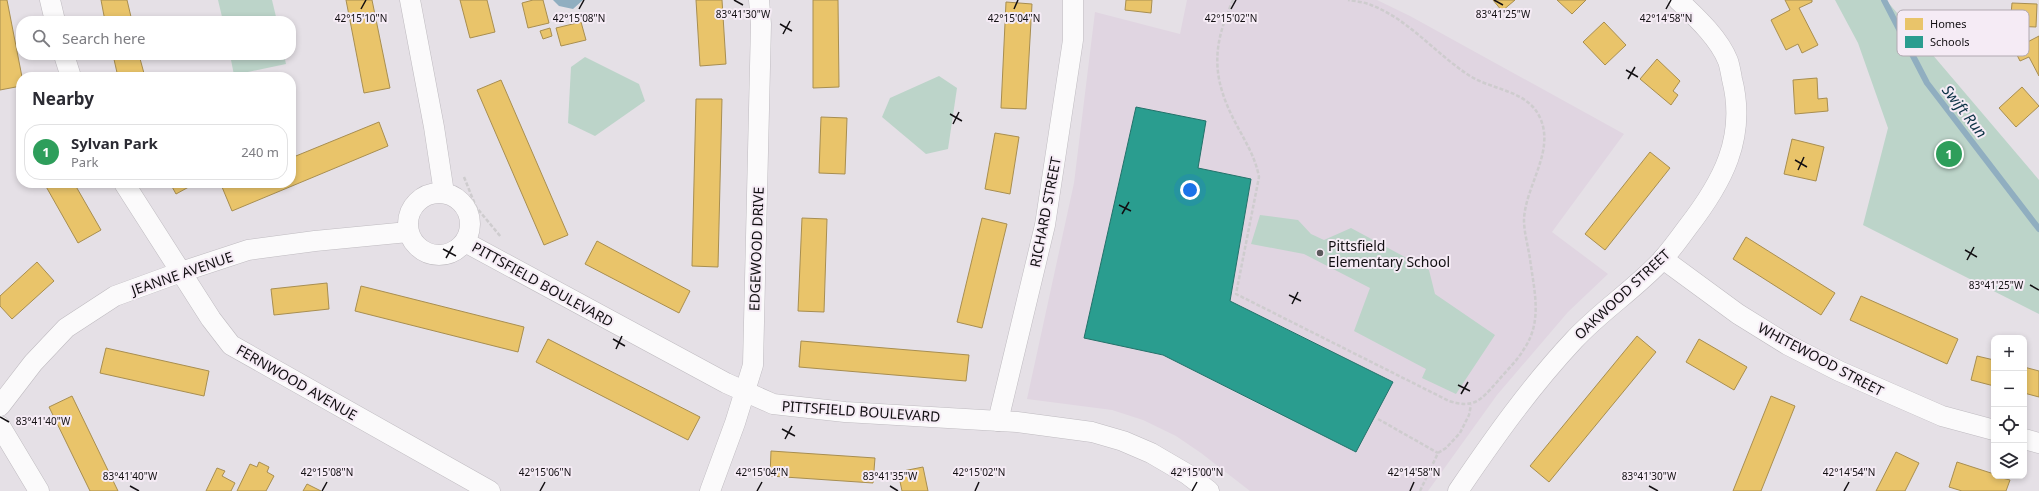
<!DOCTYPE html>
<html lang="en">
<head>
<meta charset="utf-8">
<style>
	:root { --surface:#fff; --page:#f2f2f3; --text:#2b2b33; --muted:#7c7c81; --line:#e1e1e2; --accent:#5c585c }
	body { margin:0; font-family:"Noto Sans",sans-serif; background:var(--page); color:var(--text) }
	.controls { position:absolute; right:12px; bottom:12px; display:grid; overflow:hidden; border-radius:8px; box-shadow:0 2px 6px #0003 }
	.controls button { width:36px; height:36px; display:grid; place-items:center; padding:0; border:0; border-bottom:1px solid var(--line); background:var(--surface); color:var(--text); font:20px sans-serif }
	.you { position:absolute; left:1190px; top:190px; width:14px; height:14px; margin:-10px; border:3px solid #fff; border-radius:50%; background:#1a73e8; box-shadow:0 0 0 6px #1a73e833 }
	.badge { display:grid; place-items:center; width:26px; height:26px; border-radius:50%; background:var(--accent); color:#fff; font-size:13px; font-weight:700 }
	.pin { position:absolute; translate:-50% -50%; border:2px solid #fff; box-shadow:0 1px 4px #0006 }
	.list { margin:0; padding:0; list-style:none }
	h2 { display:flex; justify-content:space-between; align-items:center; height:52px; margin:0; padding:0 16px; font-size:17px }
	h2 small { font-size:13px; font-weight:400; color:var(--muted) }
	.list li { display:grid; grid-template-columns:26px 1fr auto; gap:12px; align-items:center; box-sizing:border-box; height:56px; margin:0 8px 8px; padding:0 8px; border:1px solid var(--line); border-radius:16px }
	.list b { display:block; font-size:15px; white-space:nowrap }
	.list p { margin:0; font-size:13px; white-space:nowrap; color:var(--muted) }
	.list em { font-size:13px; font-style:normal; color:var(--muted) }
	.icon { flex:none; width:22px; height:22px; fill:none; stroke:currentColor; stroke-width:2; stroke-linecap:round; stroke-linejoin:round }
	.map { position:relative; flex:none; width:2039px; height:491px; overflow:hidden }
	.search { position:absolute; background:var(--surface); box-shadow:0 2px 6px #0003; left:16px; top:16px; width:280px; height:44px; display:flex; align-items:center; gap:10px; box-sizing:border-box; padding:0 14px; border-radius:16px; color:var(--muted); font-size:15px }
	.panel { position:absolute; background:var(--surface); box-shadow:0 2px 6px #0003; left:16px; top:72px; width:280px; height:116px; border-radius:16px }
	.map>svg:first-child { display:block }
	.built { fill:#e0d5e1 }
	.green { fill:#bcd4c9 }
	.water { fill:#90aec0 }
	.homes { fill:#e9c46a; stroke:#a88e50 }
	.schools { fill:#2a9d8f; stroke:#23726a }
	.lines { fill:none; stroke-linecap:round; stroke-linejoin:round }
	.stream { stroke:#90aec0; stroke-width:6 }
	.minor-casing { stroke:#bfbbc0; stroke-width:21 }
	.path { stroke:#ceccce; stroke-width:2.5; stroke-dasharray:4 2; stroke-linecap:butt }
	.minor { stroke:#fbfafb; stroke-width:20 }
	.ticks { fill:none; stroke:#120f12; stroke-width:1.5 }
	.poi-dot { fill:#5c585c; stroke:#f5ebf5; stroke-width:1.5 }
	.labels { text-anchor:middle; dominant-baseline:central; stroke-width:4; stroke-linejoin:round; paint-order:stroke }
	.street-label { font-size:14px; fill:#120f12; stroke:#f5ebf5 }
	.poi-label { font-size:14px; fill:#120f12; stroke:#f5ebf5; text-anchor:start }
	.water-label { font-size:15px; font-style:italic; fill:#0a3144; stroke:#f5ebf5 }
	.key { fill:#f5ebf5; stroke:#b1a9b1; stroke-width:1 }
	.key-label { font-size:11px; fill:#120f12 }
	.ticks-label { font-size:10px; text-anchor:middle; fill:#120f12; stroke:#f5ebf5; stroke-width:4; stroke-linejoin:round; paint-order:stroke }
</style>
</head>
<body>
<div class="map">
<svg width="2039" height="491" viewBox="0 0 2039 491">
	<rect width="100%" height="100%" fill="#e5e0e6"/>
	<!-- built -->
	<polygon class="built" points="1187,0 1377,0 1410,16 1624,134 1552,232 1608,274 1568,312 1497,395 1428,491 1250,491 1201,453 1176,436 1143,420 1112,410 1027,399 1074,183 1095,12 1180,34"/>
	<!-- green -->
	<g class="green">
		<polygon points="218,0 272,0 277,21 223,21"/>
		<polygon points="1835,0 1886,0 2039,180 2039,314 1863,225 1888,128 1858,43"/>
		<polygon points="230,55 284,55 286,64 234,75"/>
		<polygon points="585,57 639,84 645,101 595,136 568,123 571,67"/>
		<polygon points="939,76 957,88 948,149 926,154 882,117 890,98"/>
		<polygon points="1260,215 1298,220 1311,234 1324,240 1351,228 1429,270 1435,294 1495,335 1456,394 1422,378 1426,369 1354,331 1370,288 1304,254 1251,244"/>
	</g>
	<!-- water -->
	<polygon class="water" points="553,0 583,0 573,9 559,6"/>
	<!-- homes -->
	<g class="homes">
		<polygon points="0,0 7,0 22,77 21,86 0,90"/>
		<polygon points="101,0 127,0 132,21 105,21"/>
		<polygon points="346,0 372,0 390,88 364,93"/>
		<polygon points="460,0 487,0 495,32 470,38"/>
		<polygon points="533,0 543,0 549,23 528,28 522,3"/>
		<polygon points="696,0 722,0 726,64 700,66"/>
		<polygon points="813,0 838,0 839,87 813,88"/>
		<polygon points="1126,0 1152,0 1151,13 1125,10"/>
		<polygon points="1493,0 1515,0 1502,11"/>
		<polygon points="1557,0 1586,0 1572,14"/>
		<polygon points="1785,0 1812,0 1812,2 1799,8 1818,45 1802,53 1798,44 1786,50 1771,20 1790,10"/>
		<polygon points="1006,2 1032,4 1026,109 1001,108"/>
		<polygon points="2012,3 2037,4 2036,27 2010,26"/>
		<polygon points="581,22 586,40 561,46 556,28"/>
		<polygon points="1604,22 1626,45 1605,65 1583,42"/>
		<polygon points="550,28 552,36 543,39 540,31"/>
		<polygon points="2039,36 2039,76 2029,57 2020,61 2014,49"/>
		<polygon points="113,55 139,55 145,77 118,77"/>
		<polygon points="1657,59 1680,81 1673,91 1678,95 1671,105 1640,79"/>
		<polygon points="1817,78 1818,99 1827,98 1828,111 1795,114 1793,80"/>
		<polygon points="501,80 568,235 544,245 477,90"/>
		<polygon points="2022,87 2039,106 2016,127 1999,108"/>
		<polygon points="696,99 722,99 718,267 692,266"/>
		<polygon points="821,117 847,118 845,174 819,173"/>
		<polygon points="379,122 388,146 232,211 222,187 231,183 291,183 291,158"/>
		<polygon points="995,133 1019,137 1010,194 985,189"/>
		<polygon points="1792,139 1824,147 1816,181 1784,174"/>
		<polygon points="1650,152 1670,168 1605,250 1585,234"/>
		<polygon points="44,183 74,183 101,230 78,243"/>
		<polygon points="170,183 196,183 176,194"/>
		<polygon points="802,218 827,219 824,312 798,311"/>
		<polygon points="982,218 1007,224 982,328 957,322"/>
		<polygon points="1746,237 1835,293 1821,315 1733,259"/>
		<polygon points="597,241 690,291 679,313 585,264"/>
		<polygon points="37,262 54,281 12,319 0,306 0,296"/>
		<polygon points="327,283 329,309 274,315 271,289"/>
		<polygon points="361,286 524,327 518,352 355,311"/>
		<polygon points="1861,296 1958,339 1947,364 1850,320"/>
		<polygon points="1637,336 1656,352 1549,482 1530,466"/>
		<polygon points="548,339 700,417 688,440 536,362"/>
		<polygon points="1699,339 1747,367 1734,390 1686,362"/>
		<polygon points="801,341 969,355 966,381 799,367"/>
		<polygon points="106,348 209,371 204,396 100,373"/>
		<polygon points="1977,356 1994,360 1994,386 1971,380"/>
		<polygon points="2024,367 2039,371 2039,397 2024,393"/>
		<polygon points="72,396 118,491 90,491 49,407"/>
		<polygon points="1771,396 1795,406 1761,491 1733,491"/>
		<polygon points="771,451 875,458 873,483 770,476"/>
		<polygon points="1896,452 1919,463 1905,491 1876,491"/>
		<polygon points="259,462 269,467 267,472 274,476 266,491 237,491 250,464 257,467"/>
		<polygon points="1957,462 1994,474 1994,476 2010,480 2006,491 1962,491 1949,487"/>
		<polygon points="923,467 928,491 902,491 898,472"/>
		<polygon points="217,468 225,471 222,476 235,483 231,491 206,491"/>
		<polygon points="307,484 321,491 303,491"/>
	</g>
	<!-- schools -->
	<polygon class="schools" points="1136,107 1206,121 1198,168 1251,179 1230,301 1393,382 1356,452 1163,355 1084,338"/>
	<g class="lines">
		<!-- stream -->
		<polyline class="stream" points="1884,0 1927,83 2039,229"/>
		<!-- minor casing -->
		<g class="minor-casing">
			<g id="minor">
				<polyline points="50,0 55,21"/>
				<polyline points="410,0 434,127 444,193"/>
				<polyline points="64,55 71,77"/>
				<polyline points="124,183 211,319 231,345 490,491"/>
				<circle cx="439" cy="224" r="31"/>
				<polyline points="465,242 726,383 773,404 845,412 1017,422 1092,432 1123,441 1151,453 1187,474 1209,491"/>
				<polyline points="1663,259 1738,314 1788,345 1839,371 1942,416 1994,430"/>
				<polyline points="0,406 33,363 66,328 115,296 181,272 248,250 315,241 408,232"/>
				<polyline points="998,421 1045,225 1073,40 1073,0"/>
				<polyline points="0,426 39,491"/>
				<polyline points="2024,439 2039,443"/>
				<polyline points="710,491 735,423 753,365 761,24 759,0"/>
				<path d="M 1458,491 C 1494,438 1530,387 1574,340 C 1601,311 1635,289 1662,260 C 1671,250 1679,239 1687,228 C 1722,183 1747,138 1732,79 C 1731,74 1730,67 1728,61 C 1719,38 1696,17 1678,0"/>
			</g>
		</g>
		<!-- path -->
		<g class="path">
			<path d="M 1233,0 C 1230,6 1228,13 1225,20 C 1212,56 1216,84 1233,118 C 1243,138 1255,155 1259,177 L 1236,294 L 1449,401 C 1474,409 1481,400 1497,382 C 1506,371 1517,361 1524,349 C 1543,321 1534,290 1530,259 C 1528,246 1524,232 1524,220 C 1525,187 1554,153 1541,120 C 1529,89 1491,91 1467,74 C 1434,52 1408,19 1371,5 C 1364,2 1355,1 1348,0"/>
			<polyline points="464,177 476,207 501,237"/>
			<polyline points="1378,419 1438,453"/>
			<polyline points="1420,491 1438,453 1446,448 1460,433 1469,415 1471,405"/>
		</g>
		<!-- minor -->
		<use href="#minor" class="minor"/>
	</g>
	<!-- ticks -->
	<path class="ticks" d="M 734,0 L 743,5M 1494,0 L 1503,5M 361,9 L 366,0M 579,9 L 584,0M 1014,9 L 1018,0M 1231,9 L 1236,0M 1666,9 L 1671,0M 780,24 L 792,31M 783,34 L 790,21M 1626,70 L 1638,77M 1628,79 L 1635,67M 950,114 L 962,121M 953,124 L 959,112M 1795,160 L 1807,167M 1798,170 L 1804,157M 1119,205 L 1131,211M 1122,214 L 1129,202M 443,249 L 456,256M 1965,250 L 1977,257M 446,258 L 453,246M 1967,260 L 1974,247M 2030,285 L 2039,290M 1289,295 L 1301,301M 1292,304 L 1298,292M 613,339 L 625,346M 616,349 L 622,336M 1458,385 L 1470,391M 1461,394 L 1468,382M 0,417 L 9,422M 782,429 L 795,436M 785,439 L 792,426M 130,486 L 139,491M 890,486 L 898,491M 1649,486 L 1658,491M 322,491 L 327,482M 540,491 L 545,482M 757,491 L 762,482M 975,491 L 979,482M 1192,491 L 1197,482M 1410,491 L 1414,482M 1844,491 L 1849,482"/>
	<!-- markers -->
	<circle class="poi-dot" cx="1320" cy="253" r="4"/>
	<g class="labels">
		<!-- street labels -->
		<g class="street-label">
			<text transform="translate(1045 212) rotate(-79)">RICHARD STREET</text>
			<text transform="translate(756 249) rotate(-88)">EDGEWOOD DRIVE</text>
			<text transform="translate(182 273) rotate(-19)">JEANNE AVENUE</text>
			<text transform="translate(543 284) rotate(29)">PITTSFIELD BOULEVARD</text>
			<text transform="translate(1622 294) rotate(-43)">OAKWOOD STREET</text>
			<text transform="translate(1821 359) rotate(28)">WHITEWOOD STREET</text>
			<text transform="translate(297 382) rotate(30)">FERNWOOD AVENUE</text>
			<text transform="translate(861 411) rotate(4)">PITTSFIELD BOULEVARD</text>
		</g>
		<!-- poi labels -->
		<g class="poi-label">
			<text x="1328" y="245">Pittsfield<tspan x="1328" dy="16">Elementary School</tspan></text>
		</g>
		<!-- water labels -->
		<g class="water-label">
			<text transform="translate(1965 111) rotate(52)">Swift Run</text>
		</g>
	</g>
	<!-- legend -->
	<rect x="1897" y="10" width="132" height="46" rx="6" class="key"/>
	<rect x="1905" y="18" width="18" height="12" fill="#e9c46a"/>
	<rect x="1905" y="36" width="18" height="12" fill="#2a9d8f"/>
	<g class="key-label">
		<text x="1930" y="28">Homes</text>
		<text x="1930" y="46">Schools</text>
	</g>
	<g class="ticks-label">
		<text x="743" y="18">83°41'30"W</text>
		<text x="1503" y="18">83°41'25"W</text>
		<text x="361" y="22">42°15'10"N</text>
		<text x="579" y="22">42°15'08"N</text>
		<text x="1014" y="22">42°15'04"N</text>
		<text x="1231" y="22">42°15'02"N</text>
		<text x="1666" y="22">42°14'58"N</text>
		<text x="1996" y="289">83°41'25"W</text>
		<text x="43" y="425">83°41'40"W</text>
		<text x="327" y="476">42°15'08"N</text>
		<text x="545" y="476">42°15'06"N</text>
		<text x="762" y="476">42°15'04"N</text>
		<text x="979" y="476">42°15'02"N</text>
		<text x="1197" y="476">42°15'00"N</text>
		<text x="1414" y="476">42°14'58"N</text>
		<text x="1849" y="476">42°14'54"N</text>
		<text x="130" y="480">83°41'40"W</text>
		<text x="890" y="480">83°41'35"W</text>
		<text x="1649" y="480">83°41'30"W</text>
	</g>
</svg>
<div class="controls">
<button>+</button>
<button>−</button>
<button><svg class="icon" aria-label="locate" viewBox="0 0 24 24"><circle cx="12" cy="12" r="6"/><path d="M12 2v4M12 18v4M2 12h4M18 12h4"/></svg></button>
<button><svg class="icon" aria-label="layers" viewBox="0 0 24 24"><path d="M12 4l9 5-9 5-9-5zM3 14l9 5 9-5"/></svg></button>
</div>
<div class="you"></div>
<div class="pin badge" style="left:1949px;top:154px;background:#2e9e5b">1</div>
<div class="search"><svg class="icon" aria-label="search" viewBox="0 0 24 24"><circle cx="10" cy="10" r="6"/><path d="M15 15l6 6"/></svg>Search here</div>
<section class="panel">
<h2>Nearby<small></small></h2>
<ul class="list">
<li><span class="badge" style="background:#2e9e5b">1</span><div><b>Sylvan Park</b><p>Park</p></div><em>240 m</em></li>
</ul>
</section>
</div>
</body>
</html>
